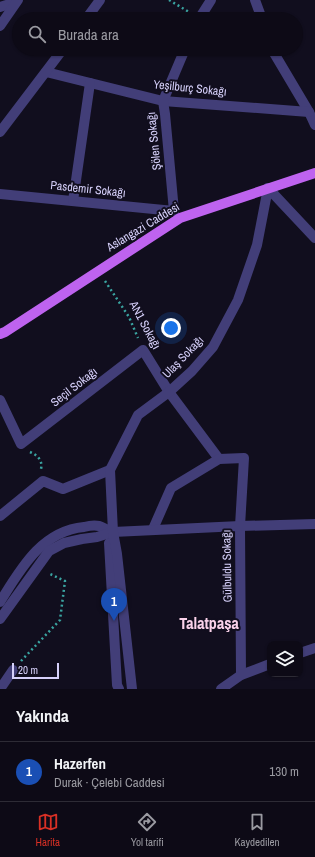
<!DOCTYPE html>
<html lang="tr">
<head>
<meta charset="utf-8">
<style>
	:root { --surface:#0d0a16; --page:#16131f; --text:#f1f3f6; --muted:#9a9aa1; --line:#2d2b35; --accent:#d93025 }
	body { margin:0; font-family:"Archivo Narrow",sans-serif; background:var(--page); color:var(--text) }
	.controls { position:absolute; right:12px; bottom:12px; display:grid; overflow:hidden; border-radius:8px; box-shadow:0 1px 3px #0004 }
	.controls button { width:36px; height:36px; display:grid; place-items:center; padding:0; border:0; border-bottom:1px solid var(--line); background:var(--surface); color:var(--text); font:20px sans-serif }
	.scale { position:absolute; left:12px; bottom:10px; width:47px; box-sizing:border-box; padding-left:4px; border:2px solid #d6d0fa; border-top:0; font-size:11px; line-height:14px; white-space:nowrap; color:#d6d0fa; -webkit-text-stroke:3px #110e1e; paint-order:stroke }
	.you { position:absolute; left:171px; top:328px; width:14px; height:14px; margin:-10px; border:3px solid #fff; border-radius:50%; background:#1a73e8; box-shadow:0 0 0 6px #1a73e833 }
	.badge { display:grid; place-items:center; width:26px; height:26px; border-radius:50%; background:var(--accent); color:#fff; font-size:13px; font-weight:700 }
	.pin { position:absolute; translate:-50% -33px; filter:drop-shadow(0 1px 2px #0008) }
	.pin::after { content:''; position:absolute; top:21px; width:14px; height:12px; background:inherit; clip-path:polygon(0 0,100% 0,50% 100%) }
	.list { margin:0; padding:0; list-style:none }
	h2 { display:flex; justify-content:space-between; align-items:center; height:52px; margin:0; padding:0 16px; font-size:17px }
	h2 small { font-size:13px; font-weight:400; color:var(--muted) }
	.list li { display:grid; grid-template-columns:26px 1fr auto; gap:12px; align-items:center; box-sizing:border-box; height:60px; padding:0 16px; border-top:1px solid var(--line) }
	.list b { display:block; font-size:15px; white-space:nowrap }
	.list p { margin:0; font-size:13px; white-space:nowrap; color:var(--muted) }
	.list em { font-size:13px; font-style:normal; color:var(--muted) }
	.icon { flex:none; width:22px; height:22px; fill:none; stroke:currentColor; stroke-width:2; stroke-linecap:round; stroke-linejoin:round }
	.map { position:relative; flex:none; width:315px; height:689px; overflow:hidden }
	.search { position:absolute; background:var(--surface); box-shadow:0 1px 3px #0004; left:12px; right:12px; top:12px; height:44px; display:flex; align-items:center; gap:10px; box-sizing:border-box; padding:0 14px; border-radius:22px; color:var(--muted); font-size:15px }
	.sheet { height:112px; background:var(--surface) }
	nav { display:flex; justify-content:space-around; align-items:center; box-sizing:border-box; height:56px; border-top:1px solid var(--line); background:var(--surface); font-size:11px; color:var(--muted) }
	nav a { display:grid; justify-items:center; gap:2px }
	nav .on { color:var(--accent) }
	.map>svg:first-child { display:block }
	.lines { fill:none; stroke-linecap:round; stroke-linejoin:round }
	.path { stroke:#3aa4a1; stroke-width:2.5; stroke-dasharray:2 3; stroke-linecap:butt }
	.minor { stroke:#423e78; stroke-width:10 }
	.major { stroke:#be63ef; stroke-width:10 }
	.labels { text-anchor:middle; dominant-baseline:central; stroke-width:4; stroke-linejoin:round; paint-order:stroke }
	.street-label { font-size:12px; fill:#d6d0fa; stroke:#110e1e }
	.district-label { font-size:16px; font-weight:bold; fill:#fad2ea; stroke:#110e1e }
</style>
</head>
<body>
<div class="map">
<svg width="315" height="689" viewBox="0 0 315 689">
	<rect width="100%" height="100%" fill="#110e1e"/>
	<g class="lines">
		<!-- path -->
		<g class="path">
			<polyline points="169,0 189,12"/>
			<polyline points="105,281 129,317 138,338"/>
			<path d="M 30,452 C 37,455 43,460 41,469"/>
			<polyline points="21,661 60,620 65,581 48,573"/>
		</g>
		<!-- minor -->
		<g class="minor">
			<polyline points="255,0 262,19"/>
			<polyline points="0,7 16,2"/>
			<polyline points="86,19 100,0"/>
			<polyline points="199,19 211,0"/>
			<polyline points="0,26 18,0"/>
			<polyline points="272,49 274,53 309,112 315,125"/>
			<polyline points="46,72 163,101 309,112"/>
			<polyline points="0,132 63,49"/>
			<polyline points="268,188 315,238"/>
			<polyline points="0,194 174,211"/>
			<polyline points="73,201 90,83"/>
			<polyline points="174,211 165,114 163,101 185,49"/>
			<polyline points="0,400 21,444 143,350 169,392 219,459"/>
			<polyline points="0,516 43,481 63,489 110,470"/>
			<polyline points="153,529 171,488 219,459 244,458 240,526 241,675"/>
			<polyline points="109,543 117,685 119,689"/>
			<path d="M 0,602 C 20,570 41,531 84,527 C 88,526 94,525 99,526 C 104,528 108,530 113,532"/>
			<polyline points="0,619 49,551 64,543 82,539 97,537 113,532 240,526 315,524"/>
			<polyline points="300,653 315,648"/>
			<polyline points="0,689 13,670"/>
			<polyline points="132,689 117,554 113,532 110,470 138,415 169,392 192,371 213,347 238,300 257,245 268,188"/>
			<polyline points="221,689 241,675 270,664"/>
		</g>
		<!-- major -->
		<polyline class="major" points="0,334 5,332 180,218 315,173"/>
	</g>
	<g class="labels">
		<!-- street labels -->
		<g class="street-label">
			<text transform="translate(190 88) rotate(6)">Yeşilburç Sokağı</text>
			<text transform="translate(154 141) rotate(-96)">Şölen Sokağı</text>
			<text transform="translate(88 189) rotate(6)">Pasdemir Sokağı</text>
			<text transform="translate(143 227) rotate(-31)">Aslangazi Caddesi</text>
			<text transform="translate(145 325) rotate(62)">AN1 Sokağı</text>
			<text transform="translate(183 357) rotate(-46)">Ulaş Sokağı</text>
			<text transform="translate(74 387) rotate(-38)">Seçil Sokağı</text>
			<text transform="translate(227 566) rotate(-91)">Gülbuldu Sokağı</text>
		</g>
		<!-- district labels -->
		<g class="district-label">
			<text x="209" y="623">Talatpaşa</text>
		</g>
	</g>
</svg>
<div class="controls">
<button><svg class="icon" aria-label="layers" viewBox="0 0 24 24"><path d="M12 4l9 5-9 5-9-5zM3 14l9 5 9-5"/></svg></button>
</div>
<div class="scale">20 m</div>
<div class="you"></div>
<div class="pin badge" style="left:114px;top:621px;background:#1a4fb4">1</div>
<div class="search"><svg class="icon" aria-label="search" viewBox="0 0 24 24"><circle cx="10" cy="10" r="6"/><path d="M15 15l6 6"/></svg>Burada ara</div>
</div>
<section class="sheet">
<h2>Yakında<small></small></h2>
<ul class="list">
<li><span class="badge" style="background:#1a4fb4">1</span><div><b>Hazerfen</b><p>Durak · Çelebi Caddesi</p></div><em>130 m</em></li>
</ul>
</section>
<nav>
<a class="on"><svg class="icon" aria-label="map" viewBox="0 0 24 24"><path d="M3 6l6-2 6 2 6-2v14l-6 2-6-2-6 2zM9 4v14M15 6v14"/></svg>Harita</a>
<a><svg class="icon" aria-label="directions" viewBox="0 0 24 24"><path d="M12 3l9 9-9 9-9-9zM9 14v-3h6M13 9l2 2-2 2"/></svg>Yol tarifi</a>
<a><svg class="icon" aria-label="saved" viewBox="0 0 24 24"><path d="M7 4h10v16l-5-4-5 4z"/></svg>Kaydedilen</a>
</nav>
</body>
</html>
